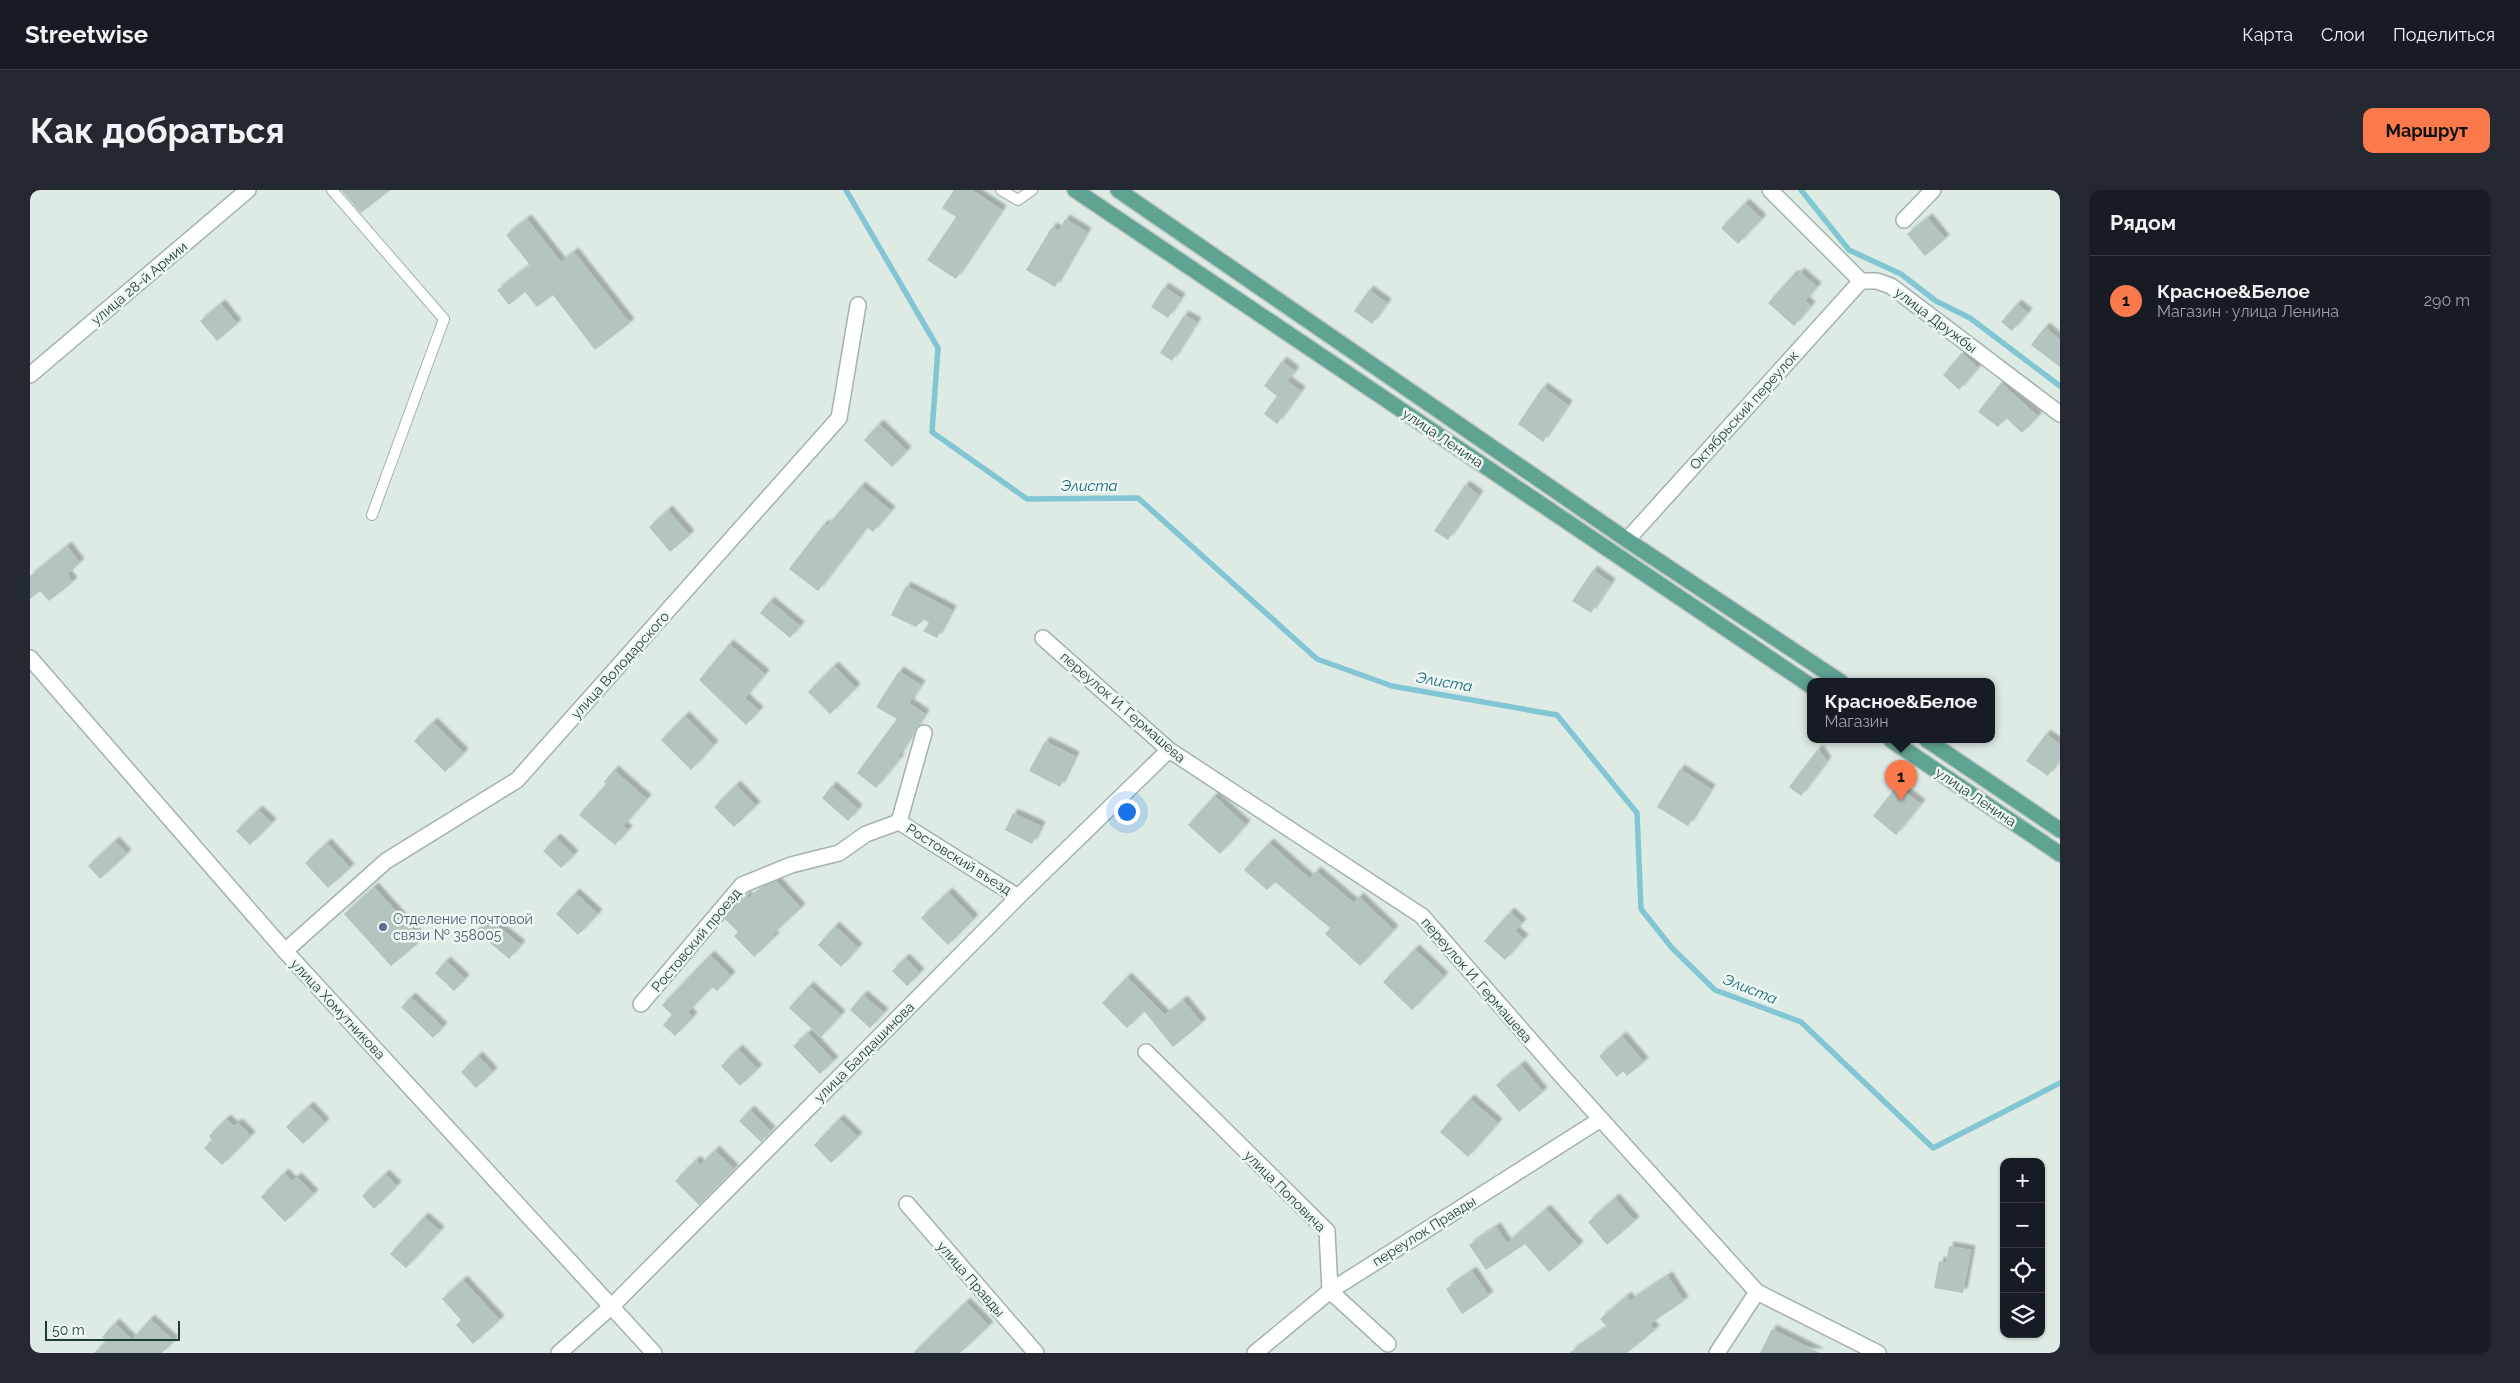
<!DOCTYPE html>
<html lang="ru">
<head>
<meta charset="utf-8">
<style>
	:root { --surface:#171b24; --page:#242831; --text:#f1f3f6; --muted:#9ea1a6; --line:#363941; --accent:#fa7a4c }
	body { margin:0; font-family:Raleway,sans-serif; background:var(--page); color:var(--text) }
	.controls { position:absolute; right:15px; bottom:15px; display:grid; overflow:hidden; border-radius:10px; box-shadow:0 1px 4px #0004 }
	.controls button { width:45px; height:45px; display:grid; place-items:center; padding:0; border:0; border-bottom:1px solid var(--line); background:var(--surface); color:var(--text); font:25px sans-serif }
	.scale { position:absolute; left:15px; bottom:12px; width:135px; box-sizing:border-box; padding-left:5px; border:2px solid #1e3b34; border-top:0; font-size:14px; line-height:18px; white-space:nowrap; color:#1e3b34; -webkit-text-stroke:4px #eef7f3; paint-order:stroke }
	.you { position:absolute; left:1096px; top:621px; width:18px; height:18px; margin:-12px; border:4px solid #fff; border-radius:50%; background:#1a73e8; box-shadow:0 0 0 8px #1a73e833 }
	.badge { display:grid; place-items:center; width:32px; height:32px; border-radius:50%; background:var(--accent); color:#111; font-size:16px; font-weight:700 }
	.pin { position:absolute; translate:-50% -41px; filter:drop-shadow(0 1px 2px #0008) }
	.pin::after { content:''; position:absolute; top:26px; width:18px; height:15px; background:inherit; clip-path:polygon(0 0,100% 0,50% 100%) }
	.popup { position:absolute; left:1777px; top:488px; width:188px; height:65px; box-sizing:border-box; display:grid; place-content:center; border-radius:10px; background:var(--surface); filter:drop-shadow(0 1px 4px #0005); font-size:16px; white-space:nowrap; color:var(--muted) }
	.popup b { font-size:19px; color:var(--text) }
	.popup::after { content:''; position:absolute; left:50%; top:100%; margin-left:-10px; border:10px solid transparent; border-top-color:var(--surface) }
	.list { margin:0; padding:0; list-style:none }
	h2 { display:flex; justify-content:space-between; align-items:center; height:65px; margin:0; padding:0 20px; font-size:21px }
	h2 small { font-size:16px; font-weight:400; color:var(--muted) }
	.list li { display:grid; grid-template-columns:32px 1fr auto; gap:15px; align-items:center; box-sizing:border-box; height:90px; padding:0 20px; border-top:1px solid var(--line) }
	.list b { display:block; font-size:19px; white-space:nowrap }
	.list p { margin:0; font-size:16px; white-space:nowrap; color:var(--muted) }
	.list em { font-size:16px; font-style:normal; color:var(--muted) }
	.icon { flex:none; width:28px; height:28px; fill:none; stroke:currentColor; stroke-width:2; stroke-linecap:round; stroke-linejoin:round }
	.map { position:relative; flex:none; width:2030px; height:1163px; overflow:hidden; border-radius:10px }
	header { display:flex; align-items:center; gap:30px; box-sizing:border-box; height:70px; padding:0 25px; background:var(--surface); border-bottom:1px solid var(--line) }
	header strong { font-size:24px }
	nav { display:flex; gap:28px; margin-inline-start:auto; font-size:18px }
	.intro { display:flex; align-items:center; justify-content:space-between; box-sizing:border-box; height:120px; padding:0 30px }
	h1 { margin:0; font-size:35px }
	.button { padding:12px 22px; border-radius:10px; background:var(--accent); color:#111; font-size:18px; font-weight:700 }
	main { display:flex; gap:30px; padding:0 30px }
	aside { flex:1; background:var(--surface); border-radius:10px; box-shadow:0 1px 4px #0004 }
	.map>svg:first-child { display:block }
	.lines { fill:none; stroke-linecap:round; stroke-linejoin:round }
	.stream { stroke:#82c6d4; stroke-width:5.5 }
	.building { fill:#b3c5be; filter:url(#shadow) }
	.service-casing { stroke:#a1b3ac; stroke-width:12 }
	.minor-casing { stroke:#a1b3ac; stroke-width:18 }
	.tertiary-casing { stroke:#a1b3ac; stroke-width:18 }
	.primary-casing { stroke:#c0c8c6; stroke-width:18 }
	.service { stroke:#fff; stroke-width:10 }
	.minor { stroke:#fff; stroke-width:15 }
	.tertiary { stroke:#fff; stroke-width:15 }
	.primary { stroke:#5fa393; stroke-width:15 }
	.service-dot { fill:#5c6f8a; stroke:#eef7f3; stroke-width:2 }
	.labels { text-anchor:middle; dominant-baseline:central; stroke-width:5; stroke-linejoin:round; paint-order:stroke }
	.street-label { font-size:14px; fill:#1e3b34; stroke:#eef7f3 }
	.service-label { font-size:14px; fill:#4e5e75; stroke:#eef7f3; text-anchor:start }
	.water-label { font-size:15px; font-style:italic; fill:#16677a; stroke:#eef7f3 }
</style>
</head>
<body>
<header>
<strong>Streetwise</strong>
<nav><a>Карта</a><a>Слои</a><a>Поделиться</a></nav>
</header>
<div class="intro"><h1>Как добраться</h1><a class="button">Маршрут</a></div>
<main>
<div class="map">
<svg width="2030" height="1163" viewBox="0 0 2030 1163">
	<defs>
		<filter id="shadow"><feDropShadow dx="4.5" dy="-4.5" stdDeviation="1" flood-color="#0004"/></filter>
	</defs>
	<rect width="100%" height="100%" fill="#deebe5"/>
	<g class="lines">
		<!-- stream -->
		<g class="stream">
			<polyline points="816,0 908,158 902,242 997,309 1108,308 1287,469 1362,496 1527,525 1607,623 1611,719 1642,758 1685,800 1771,832 1903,958 2030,893"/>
			<polyline points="1771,0 1819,60 1871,84 1906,111 1940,128 2030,196"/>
		</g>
	</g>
	<!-- building -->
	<g class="building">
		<polygon points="311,0 360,0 331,23"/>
		<polygon points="924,0 942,0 972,20 926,89 897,70 926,27 912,18"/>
		<polygon points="1715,13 1732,29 1708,54 1691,38"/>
		<polygon points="1898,28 1915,49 1895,66 1877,44"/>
		<polygon points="497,29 531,72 544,62 600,133 565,160 523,105 507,117 495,102 479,115 467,100 500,75 476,45"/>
		<polygon points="1035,29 1057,42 1025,97 996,80 1022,37 1029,41"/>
		<polygon points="1770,82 1787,97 1775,111 1781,116 1764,136 1738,113 1763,85 1767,86"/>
		<polygon points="1134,97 1151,108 1138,128 1121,117"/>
		<polygon points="1339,100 1357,113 1342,134 1324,121"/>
		<polygon points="191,114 207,134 187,151 170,131"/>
		<polygon points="1987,114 1998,123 1982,141 1971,132"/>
		<polygon points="1154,125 1167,132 1142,171 1130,163"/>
		<polygon points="2015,137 2030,150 2030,177 2001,155"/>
		<polygon points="1932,163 1948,178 1929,200 1913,185"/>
		<polygon points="1252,171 1265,181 1257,191 1271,201 1247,234 1234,224 1247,206 1234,196"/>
		<polygon points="1971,193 2008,226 1992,243 1976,228 1968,237 1948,222"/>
		<polygon points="1513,197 1538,215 1513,252 1488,234"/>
		<polygon points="849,234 877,261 862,277 834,250"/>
		<polygon points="1435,295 1449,305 1418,350 1404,341"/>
		<polygon points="831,296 861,321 843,342 837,337 788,401 759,379 794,334 797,336"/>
		<polygon points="638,320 660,345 640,362 619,337"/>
		<polygon points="37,356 50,373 37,384 43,392 19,411 10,401 0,409 0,386"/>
		<polygon points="1563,380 1581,393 1561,423 1542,411"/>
		<polygon points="876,396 922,420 907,448 893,441 899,433 894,429 886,437 861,425"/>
		<polygon points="740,411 770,436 760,448 730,423"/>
		<polygon points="699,454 735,484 715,508 729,521 716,535 669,490"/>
		<polygon points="804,476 826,498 800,524 778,502"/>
		<polygon points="869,481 891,495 879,513 895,524 868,567 870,568 846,598 827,583 867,529 846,517"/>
		<polygon points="655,526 684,555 661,580 631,550"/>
		<polygon points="403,532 434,563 415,582 384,551"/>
		<polygon points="2016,544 2030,554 2030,569 2018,586 1996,571"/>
		<polygon points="1015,551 1045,566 1030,597 999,581"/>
		<polygon points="1788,559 1797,571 1771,606 1759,597"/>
		<polygon points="1650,579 1681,599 1658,636 1627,617"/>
		<polygon points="584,580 617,609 593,636 598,640 585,655 549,625 576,594 574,592"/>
		<polygon points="706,595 726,616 704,637 684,617"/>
		<polygon points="802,596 828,619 818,631 792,608"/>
		<polygon points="1867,596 1891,614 1866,645 1843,626"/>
		<polygon points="1184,606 1216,635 1190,664 1158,635"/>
		<polygon points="228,620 242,633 220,655 206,641"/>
		<polygon points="983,623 1011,636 1002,654 975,640"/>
		<polygon points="526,648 544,665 531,678 513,661"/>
		<polygon points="85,651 97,664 70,689 58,676"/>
		<polygon points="297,653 320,678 298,698 275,673"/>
		<polygon points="1239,653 1280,689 1286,681 1324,713 1329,707 1364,740 1330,776 1295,744 1300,738 1245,692 1237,700 1214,680"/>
		<polygon points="746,691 771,718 742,745 745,747 724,767 704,746 708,742 695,729 716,705 719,708 730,698"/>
		<polygon points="344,697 392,750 361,776 314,724"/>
		<polygon points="918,702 944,729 918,755 891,728"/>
		<polygon points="545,703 568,724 548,745 526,724"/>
		<polygon points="1480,722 1492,733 1485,741 1494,749 1475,770 1454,751"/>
		<polygon points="457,728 491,755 479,769 446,741"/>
		<polygon points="805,736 828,758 811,777 788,755"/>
		<polygon points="1385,759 1414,787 1382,820 1353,792"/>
		<polygon points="680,765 701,786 687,801 682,797 658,822 663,827 645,846 633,835 642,825 632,815"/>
		<polygon points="875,768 890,783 877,796 862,781"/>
		<polygon points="416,771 435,789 424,801 405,783"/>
		<polygon points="1097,787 1135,825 1153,810 1172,833 1143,857 1114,821 1097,838 1072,813"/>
		<polygon points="779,796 811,825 791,847 759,818"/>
		<polygon points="833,805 854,823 840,838 820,820"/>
		<polygon points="381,807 413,837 403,848 371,817"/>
		<polygon points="778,843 804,871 790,884 763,856"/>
		<polygon points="1592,846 1614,872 1597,886 1593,881 1587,887 1569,866"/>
		<polygon points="708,859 728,879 710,896 691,876"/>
		<polygon points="448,866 463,882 446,898 431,882"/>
		<polygon points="1491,875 1513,902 1489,922 1466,895"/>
		<polygon points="1440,909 1468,933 1438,967 1410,942"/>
		<polygon points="279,916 295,933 273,954 256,937"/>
		<polygon points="720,920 741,941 731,952 709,931"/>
		<polygon points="196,929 204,936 208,933 221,946 192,975 174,958 182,950 179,946"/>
		<polygon points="809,929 828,947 801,973 784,955"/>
		<polygon points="685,960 704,979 669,1015 645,991 666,970 670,975"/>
		<polygon points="254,983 262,991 267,987 284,1004 255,1032 231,1007"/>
		<polygon points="355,984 367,996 344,1019 332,1006"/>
		<polygon points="1585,1008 1605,1031 1577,1055 1558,1032"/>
		<polygon points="1516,1019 1549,1056 1519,1082 1495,1054 1456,1080 1439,1055 1466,1037 1477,1053"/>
		<polygon points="394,1027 410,1041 376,1078 360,1064"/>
		<polygon points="1919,1056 1941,1060 1933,1103 1904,1098 1909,1071 1916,1073"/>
		<polygon points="1442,1081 1459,1106 1432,1124 1416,1099"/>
		<polygon points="1638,1086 1654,1111 1620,1134 1625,1140 1597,1163 1539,1163 1577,1137 1570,1129 1597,1106 1600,1111"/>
		<polygon points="433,1090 470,1130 443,1154 426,1135 431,1130 412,1109"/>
		<polygon points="936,1112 959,1136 930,1163 883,1163"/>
		<polygon points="120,1129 144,1151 132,1163 64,1163 76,1151 72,1147 85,1133 102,1150"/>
		<polygon points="1742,1139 1790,1163 1730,1163"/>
	</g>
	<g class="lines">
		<!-- service casing -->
		<g class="service-casing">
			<g id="service">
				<polyline points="302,0 414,129 342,325"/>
				<polyline points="971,0 988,10 1002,0"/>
			</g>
		</g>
		<!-- minor casing -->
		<g class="minor-casing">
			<g id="minor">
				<polyline points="1740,0 1831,91 1847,91 1861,96 2030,224"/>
				<polyline points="1874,30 1903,0"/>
				<polyline points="1597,350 1831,91"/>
				<polyline points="1013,448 1139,560 1392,726 1531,885 1727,1102 1848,1163"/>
				<polyline points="869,632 894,543"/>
				<polyline points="255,761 356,671 487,590 809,228 828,115"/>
				<polyline points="611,814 712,695 761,675 809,663 836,644 869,632 988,707"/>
				<polyline points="1116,862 1297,1041 1300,1101 1358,1154"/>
				<polyline points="877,1014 1006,1163"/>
				<polyline points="529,1163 582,1116 988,707 1139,560"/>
				<polyline points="1225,1163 1300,1101 1571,929"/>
				<polyline points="1687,1163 1727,1102"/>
			</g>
		</g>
		<!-- tertiary casing -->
		<g class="tertiary-casing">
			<g id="tertiary">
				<polyline points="0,185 218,0"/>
				<polyline points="0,468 255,761 624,1163"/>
			</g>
		</g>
		<!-- primary casing -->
		<g class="primary-casing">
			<g id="primary">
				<polyline points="1045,0 1781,496"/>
				<polyline points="1088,0 1597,350 1811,492"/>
				<polyline points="1861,550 2030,664"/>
				<polyline points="1897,550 2030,640"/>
			</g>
		</g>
		<!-- service -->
		<use href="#service" class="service"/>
		<!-- minor -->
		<use href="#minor" class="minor"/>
		<!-- tertiary -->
		<use href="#tertiary" class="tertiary"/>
		<!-- primary -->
		<use href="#primary" class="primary"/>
	</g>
	<!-- markers -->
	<circle class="service-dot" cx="353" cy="737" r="5"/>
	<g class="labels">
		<!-- street labels -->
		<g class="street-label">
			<text transform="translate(109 93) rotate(-40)">улица 28-й Армии</text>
			<text transform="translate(1906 130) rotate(37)">улица Дружбы</text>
			<text transform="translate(1714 220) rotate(-48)">Октябрьский переулок</text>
			<text transform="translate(1413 248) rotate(34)">улица Ленина</text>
			<text transform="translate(590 475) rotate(-48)">улица Володарского</text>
			<text transform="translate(1093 517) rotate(41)">переулок И. Гермашева</text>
			<text transform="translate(1946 607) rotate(34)">улица Ленина</text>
			<text transform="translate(929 669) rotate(32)">Ростовский въезд</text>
			<text transform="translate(666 750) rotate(-50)">Ростовский проезд</text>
			<text transform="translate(1447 790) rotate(49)">переулок И. Гермашева</text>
			<text transform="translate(308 819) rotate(47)">улица Хомутникова</text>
			<text transform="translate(834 862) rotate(-45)">улица Балдашинова</text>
			<text transform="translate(1255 1001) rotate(45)">улица Поповича</text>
			<text transform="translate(1394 1041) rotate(-32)">переулок Правды</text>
			<text transform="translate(941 1089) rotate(49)">улица Правды</text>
		</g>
		<!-- service labels -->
		<g class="service-label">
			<text x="363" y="729">Отделение почтовой<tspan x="363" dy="16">связи № 358005</tspan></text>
		</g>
		<!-- water labels -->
		<g class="water-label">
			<text x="1059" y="296">Элиста</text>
			<text transform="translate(1414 492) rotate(10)">Элиста</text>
			<text transform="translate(1720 799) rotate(22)">Элиста</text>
		</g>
	</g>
</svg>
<div class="controls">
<button>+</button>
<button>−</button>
<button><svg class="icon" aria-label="locate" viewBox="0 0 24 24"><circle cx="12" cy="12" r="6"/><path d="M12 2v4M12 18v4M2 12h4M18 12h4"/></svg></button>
<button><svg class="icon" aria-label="layers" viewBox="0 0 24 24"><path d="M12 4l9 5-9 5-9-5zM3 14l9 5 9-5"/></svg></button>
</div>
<div class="scale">50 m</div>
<div class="you"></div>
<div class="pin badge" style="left:1871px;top:611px">1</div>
<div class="popup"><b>Красное&amp;Белое</b>Магазин</div>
</div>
<aside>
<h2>Рядом<small></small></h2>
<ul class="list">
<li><span class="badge">1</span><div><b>Красное&amp;Белое</b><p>Магазин · улица Ленина</p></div><em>290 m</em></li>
</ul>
</aside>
</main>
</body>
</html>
